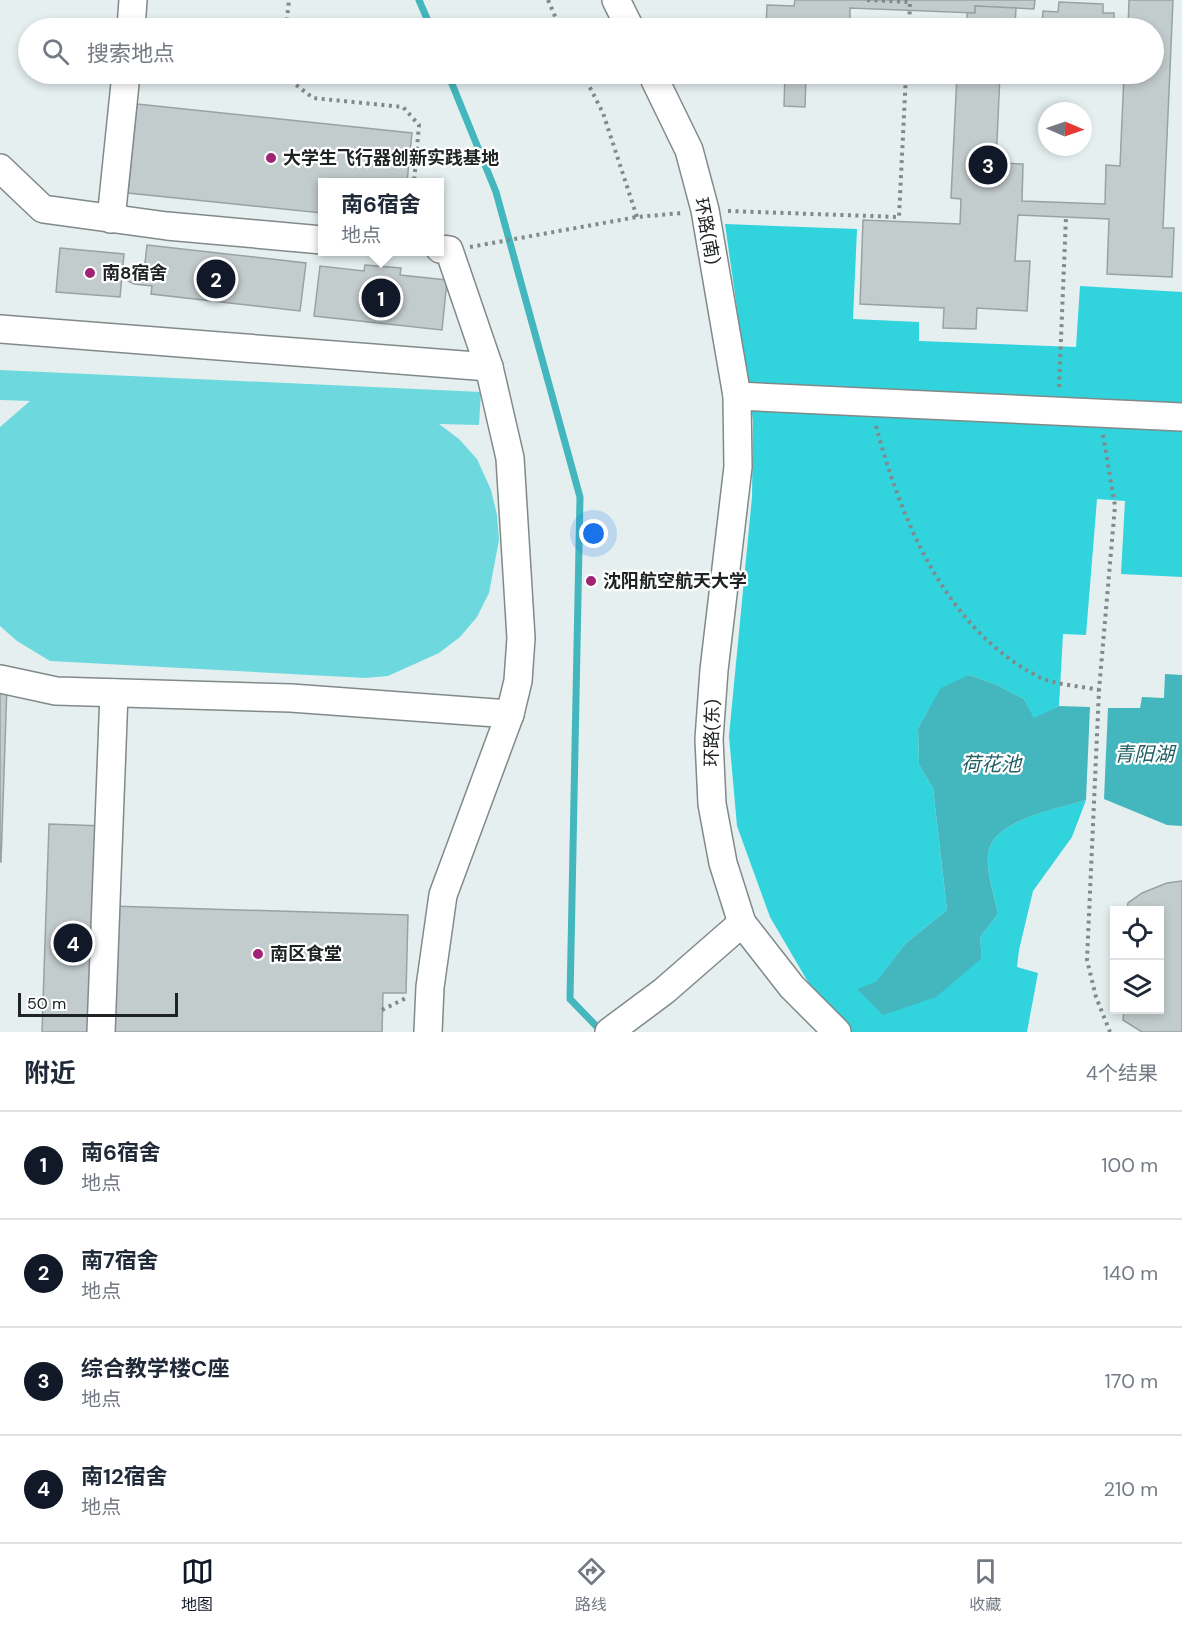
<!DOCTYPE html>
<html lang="zh">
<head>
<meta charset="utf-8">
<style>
	:root { --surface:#fff; --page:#f6f6f7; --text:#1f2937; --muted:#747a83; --line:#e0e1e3; --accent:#111827 }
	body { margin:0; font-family:"DM Sans","Noto Sans SC",sans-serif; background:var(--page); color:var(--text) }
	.controls { position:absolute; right:18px; bottom:18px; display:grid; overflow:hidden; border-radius:0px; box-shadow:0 3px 9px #0003 }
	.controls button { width:54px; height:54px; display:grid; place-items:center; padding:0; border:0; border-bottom:2px solid var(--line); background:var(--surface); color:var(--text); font:30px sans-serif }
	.compass { position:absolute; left:1038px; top:102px; width:54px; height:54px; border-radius:50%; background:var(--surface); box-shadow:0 3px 9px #0003; rotate:92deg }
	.scale { position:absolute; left:18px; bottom:15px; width:160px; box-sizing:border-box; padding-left:6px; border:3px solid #202323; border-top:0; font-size:16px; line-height:21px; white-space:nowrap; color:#202323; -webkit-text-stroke:4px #fff; paint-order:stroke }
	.you { position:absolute; left:594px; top:534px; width:21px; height:21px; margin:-15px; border:4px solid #fff; border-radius:50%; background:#1a73e8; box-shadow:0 0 0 9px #1a73e833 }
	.badge { display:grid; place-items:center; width:39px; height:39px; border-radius:50%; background:var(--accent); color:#fff; font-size:20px; font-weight:700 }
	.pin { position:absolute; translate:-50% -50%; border:3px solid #fff; box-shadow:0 2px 6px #0006 }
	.popup { position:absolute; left:318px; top:178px; width:126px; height:78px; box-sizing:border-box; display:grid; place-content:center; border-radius:0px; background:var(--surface); filter:drop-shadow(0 2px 4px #0005); font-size:20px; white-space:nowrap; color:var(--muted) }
	.popup b { font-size:22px; color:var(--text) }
	.popup::after { content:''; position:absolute; left:50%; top:100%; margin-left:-12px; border:12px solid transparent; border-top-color:var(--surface) }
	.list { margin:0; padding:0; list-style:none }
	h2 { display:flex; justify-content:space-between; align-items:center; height:78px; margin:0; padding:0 24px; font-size:26px }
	h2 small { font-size:20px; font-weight:400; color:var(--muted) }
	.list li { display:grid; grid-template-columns:39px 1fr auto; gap:18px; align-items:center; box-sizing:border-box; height:108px; padding:0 24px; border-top:2px solid var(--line) }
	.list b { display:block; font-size:22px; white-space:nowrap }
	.list p { margin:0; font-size:20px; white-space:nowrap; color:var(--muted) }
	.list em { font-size:20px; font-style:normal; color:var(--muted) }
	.icon { flex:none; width:33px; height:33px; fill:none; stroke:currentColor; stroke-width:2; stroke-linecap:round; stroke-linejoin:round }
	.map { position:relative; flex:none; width:1182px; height:1032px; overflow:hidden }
	.search { position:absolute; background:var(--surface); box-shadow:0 3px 9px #0003; left:18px; right:18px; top:18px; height:66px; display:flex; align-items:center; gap:15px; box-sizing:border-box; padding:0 21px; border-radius:33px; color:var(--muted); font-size:22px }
	.sheet { height:510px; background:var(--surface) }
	nav { display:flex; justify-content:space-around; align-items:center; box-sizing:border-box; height:84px; border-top:2px solid var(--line); background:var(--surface); font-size:16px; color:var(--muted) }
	nav a { display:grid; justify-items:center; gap:3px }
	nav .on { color:var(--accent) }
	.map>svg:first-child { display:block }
	.green { fill:#6dd9df }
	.forest { fill:#31d3dd }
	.water { fill:#44b6bd }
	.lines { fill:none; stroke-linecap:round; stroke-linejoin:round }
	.stream { stroke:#44b6bd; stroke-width:7 }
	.building { fill:#c3cccd; stroke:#99a2a2; stroke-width:1.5 }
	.minor-casing { stroke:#818989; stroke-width:30 }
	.path { stroke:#838989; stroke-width:4; stroke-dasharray:3 4.5; stroke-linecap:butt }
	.minor { stroke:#fff; stroke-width:27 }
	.poi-dot { fill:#a22375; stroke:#fff; stroke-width:2 }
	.labels { text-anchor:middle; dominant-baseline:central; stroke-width:4.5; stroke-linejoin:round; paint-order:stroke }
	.poi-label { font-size:18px; font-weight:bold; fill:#202323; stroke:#fff; text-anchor:start }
	.street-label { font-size:18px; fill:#202323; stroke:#fff }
	.water-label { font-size:20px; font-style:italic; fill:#225f63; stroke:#fff }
</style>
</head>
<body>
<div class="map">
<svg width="1182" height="1032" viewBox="0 0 1182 1032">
	<rect width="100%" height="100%" fill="#e5efef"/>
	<!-- green -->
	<polygon class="green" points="0,370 481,392 479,425 439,424 459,439 477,459 491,490 497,515 499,540 489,593 477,617 460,637 439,653 388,676 365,678 50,661 17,641 0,626 0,427 30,401 0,400"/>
	<!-- forest -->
	<path class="forest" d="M 725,224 L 857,229 L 853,319 L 919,322 L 919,341 L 1076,347 L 1080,286 L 1182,292 L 1182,577 L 1121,574 L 1125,501 L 1097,499 L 1086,635 L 1063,634 L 1059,706 L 1034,719 L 1024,699 L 997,685 L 969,675 L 929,709 L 918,728 L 919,765 L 933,788 L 947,910 L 906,943 L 876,983 L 982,958 L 980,937 L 998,914 C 995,897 984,866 989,849 C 998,819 1059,808 1086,800 L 1072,837 L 1033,891 L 1019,950 L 1017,967 L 1038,973 L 1027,1032 L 848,1032 L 808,982 L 770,917 L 737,826 L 729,736 L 752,497 L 753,421 Z"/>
	<!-- water -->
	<g class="water">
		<polygon points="1165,674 1182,675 1182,826 1167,825 1104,799 1108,708 1140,708 1142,697 1164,698"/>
		<path d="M 969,675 L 997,685 L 1024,699 L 1034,718 L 1059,706 L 1090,707 L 1086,800 C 1060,808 998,819 989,849 C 984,866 995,897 998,914 L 980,937 L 982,958 L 936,997 L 883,1015 L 857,989 L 876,982 L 906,943 L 947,910 L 933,788 L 919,765 L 918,728 L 941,688 Z"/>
	</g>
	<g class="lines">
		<!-- stream -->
		<g class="stream">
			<polyline points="419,0 431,28"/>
			<polyline points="448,74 496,192 580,497 570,999 602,1032"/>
		</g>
	</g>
	<!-- building -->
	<g class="building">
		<polygon points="795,0 1035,0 1034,9 975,6 975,13 850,8 850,19 865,19 865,28 766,28 767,5 794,6"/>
		<polygon points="1129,0 1173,0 1163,228 1174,228 1172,277 1107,274 1109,219 1018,215 1015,261 1030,261 1027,311 977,308 976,329 943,328 944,308 860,304 863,220 960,224 961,199 951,198 957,74 1000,74 996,163 1023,164 1022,201 1105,204 1106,165 1120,166 1124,74 1154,74 1154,28 1128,28"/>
		<polygon points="1059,2 1103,4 1103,13 1114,13 1114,28 967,28 967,13 975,13 975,6 1016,8 1015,25 1042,26 1043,11 1058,12"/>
		<polygon points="785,74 863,74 863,79 806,77 805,107 784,106"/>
		<polygon points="137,104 412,133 407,182 322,182 322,213 128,193"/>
		<polygon points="147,245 306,263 300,311 151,294 152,286 134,284 128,281 128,277 131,271 144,272"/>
		<polygon points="60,248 124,254 120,297 56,292"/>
		<polygon points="365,265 401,268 400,275 447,280 442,330 314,316 320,266 364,271"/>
		<polygon points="0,684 7,685 1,862 0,862"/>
		<polygon points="49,824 104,826 98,1032 42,1032"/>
		<polygon points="1182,881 1182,1032 1142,1032 1123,1020 1124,1010 1160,1010 1160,910 1127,910 1128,903 1142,893 1167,883"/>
		<polygon points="110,906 408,915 406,993 383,993 382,1032 106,1032"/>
	</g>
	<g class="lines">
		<!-- minor casing -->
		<g class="minor-casing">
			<g id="minor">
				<polyline points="616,0 630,28"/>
				<polyline points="131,28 133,0"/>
				<polyline points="652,74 689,150 705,210 737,396 738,467 714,670 709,739 712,804 723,863 742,923 792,987 837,1032"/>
				<polyline points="0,168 43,209 167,226 322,240"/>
				<polyline points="111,219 126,74"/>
				<polyline points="0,329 489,367"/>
				<polyline points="737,396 1182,417"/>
				<polyline points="0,679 56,691 291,698 510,714"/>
				<polyline points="101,1032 114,693"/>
				<polyline points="428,1032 430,987 443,895 510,714 518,681 521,638 510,458 489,367 449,250 440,249"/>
				<polyline points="609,1032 664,991 742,923"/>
			</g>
		</g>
		<!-- path -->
		<g class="path">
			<polyline points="548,0 560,28"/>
			<polyline points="867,0 910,2 909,28"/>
			<polyline points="286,28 289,0"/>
			<polyline points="286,74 295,84 313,98 403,107 419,125 414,182"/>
			<polyline points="583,74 603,113 637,217"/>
			<polyline points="728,211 899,217 906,74"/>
			<polyline points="470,247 637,217 682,213"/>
			<polyline points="1059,387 1066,217"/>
			<path d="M 876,426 C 902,523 947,631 1041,678 C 1056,685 1082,686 1099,690"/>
			<polyline points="1103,435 1115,506 1099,690 1087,960 1096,997 1110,1032"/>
			<polyline points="382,1010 406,998"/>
		</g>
		<!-- minor -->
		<use href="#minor" class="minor"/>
	</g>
	<!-- markers -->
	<g class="poi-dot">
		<circle cx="271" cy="158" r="6"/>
		<circle cx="90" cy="273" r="6"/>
		<circle cx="591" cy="581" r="6"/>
		<circle cx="258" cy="954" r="6"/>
	</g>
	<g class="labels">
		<!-- poi labels -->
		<g class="poi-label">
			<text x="283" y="158">大学生飞行器创新实践基地</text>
			<text x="102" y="273">南8宿舍</text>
			<text x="603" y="581">沈阳航空航天大学</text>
			<text x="270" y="954">南区食堂</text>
		</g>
		<!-- street labels -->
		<g class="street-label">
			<text transform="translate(707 231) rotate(79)">环路(南)</text>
			<text transform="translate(712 733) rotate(-89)">环路(东)</text>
		</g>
		<!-- water labels -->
		<g class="water-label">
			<text x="1144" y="754">青阳湖</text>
			<text x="991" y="764">荷花池</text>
		</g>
	</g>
</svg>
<div class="controls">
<button><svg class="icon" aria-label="locate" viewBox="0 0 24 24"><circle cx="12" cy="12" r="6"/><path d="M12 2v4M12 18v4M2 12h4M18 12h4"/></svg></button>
<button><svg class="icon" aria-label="layers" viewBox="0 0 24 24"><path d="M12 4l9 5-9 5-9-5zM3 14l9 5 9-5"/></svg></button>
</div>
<svg class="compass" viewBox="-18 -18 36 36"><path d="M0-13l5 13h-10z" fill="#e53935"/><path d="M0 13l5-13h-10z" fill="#747a83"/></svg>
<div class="scale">50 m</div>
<div class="you"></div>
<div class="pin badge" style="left:381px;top:298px">1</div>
<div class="popup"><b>南6宿舍</b>地点</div>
<div class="pin badge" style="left:216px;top:279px">2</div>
<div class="pin badge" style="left:988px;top:165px">3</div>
<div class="pin badge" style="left:73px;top:943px">4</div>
<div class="search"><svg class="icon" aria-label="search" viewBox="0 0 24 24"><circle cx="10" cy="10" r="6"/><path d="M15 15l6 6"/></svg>搜索地点</div>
</div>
<section class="sheet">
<h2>附近<small>4个结果</small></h2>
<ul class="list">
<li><span class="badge">1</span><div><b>南6宿舍</b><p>地点</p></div><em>100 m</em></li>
<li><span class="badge">2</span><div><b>南7宿舍</b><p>地点</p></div><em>140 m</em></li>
<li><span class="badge">3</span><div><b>综合教学楼C座</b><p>地点</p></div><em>170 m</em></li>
<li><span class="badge">4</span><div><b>南12宿舍</b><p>地点</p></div><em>210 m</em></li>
</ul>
</section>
<nav>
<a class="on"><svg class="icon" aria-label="map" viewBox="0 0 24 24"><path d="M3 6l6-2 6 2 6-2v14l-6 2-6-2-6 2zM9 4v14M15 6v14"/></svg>地图</a>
<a><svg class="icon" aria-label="directions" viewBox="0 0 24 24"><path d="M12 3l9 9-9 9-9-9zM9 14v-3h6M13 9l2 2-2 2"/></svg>路线</a>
<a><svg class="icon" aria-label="saved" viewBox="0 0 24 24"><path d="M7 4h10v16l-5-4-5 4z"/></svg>收藏</a>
</nav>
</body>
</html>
